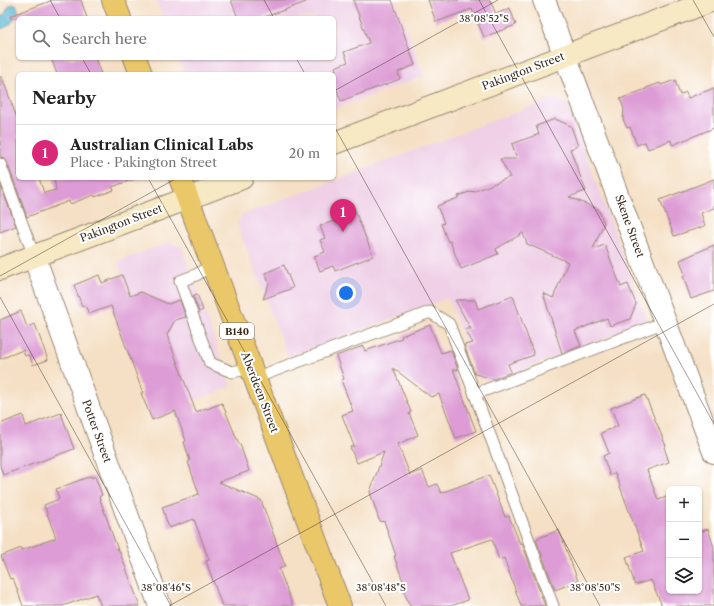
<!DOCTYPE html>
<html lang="en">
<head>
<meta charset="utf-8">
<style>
	:root { --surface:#fff; --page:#f6f6f6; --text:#222; --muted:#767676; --line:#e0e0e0; --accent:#db2777 }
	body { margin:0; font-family:"Libre Caslon Text",serif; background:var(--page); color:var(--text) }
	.controls { position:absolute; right:12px; bottom:12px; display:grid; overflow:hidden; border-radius:6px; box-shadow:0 1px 3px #0004 }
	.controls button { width:36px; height:36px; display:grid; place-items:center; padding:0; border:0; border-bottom:1px solid var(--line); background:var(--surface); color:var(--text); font:20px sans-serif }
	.you { position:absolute; left:346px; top:293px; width:14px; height:14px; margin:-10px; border:3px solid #fff; border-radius:50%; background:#1a73e8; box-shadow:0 0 0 6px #1a73e833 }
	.badge { display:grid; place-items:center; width:26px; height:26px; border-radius:50%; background:var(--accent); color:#fff; font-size:13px; font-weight:700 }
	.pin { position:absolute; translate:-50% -33px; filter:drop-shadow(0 1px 2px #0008) }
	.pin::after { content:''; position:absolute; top:21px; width:14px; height:12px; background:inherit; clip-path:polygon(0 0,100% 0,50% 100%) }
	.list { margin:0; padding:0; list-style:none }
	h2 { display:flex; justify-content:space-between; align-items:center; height:52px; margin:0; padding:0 16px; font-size:17px }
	h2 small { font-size:13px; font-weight:400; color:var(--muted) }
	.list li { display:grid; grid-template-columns:26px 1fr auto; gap:12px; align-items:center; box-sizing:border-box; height:56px; padding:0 16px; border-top:1px solid var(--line) }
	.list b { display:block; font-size:15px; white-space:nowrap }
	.list p { margin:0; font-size:13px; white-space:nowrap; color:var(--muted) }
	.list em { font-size:13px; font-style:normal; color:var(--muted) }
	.icon { flex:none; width:22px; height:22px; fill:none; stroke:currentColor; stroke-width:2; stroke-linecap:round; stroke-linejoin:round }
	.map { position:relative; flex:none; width:714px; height:606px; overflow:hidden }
	.search { position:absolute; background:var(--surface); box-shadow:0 1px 3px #0004; left:16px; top:16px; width:320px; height:44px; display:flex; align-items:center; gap:10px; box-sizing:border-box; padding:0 14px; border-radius:6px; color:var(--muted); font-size:15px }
	.panel { position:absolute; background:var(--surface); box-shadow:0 1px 3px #0004; left:16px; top:72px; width:320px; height:108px; border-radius:6px }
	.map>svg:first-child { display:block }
	.built { fill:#efd0e7 }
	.water { fill:#55b7d4; stroke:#487079 }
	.building { fill:#dd9cd5 }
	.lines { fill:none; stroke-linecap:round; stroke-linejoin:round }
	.lane-casing { stroke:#988572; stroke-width:13 }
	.street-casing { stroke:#988572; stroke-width:24 }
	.secondary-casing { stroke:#988572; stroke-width:24 }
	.primary-casing { stroke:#988572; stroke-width:24 }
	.lane { stroke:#fff; stroke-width:11 }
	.street { stroke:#fff; stroke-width:22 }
	.secondary { stroke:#f7e9c3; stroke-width:22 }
	.primary { stroke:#eac769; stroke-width:22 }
	.ticks { fill:none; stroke:#3b2a1e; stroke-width:1; stroke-opacity:0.45 }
	.labels { text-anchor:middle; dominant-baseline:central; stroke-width:4; stroke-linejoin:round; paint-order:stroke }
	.shield { fill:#fff; stroke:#766a62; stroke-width:1 }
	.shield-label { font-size:10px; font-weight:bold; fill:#3b2a1e }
	.street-label { font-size:11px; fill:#3b2a1e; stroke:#fff }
	.ticks-label { font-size:10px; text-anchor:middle; fill:#3b2a1e; stroke:#fff; stroke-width:4; stroke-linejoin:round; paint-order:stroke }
</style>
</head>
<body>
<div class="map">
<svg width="714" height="606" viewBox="0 0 714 606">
	<rect width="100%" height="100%" fill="#fff"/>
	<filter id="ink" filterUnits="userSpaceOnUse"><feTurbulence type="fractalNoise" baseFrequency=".025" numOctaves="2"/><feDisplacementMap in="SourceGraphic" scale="8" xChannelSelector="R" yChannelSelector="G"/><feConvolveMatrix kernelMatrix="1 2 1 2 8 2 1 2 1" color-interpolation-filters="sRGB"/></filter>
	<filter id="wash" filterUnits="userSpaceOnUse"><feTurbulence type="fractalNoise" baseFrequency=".012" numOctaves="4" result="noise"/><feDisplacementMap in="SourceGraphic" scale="16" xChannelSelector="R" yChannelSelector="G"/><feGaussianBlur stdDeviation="0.9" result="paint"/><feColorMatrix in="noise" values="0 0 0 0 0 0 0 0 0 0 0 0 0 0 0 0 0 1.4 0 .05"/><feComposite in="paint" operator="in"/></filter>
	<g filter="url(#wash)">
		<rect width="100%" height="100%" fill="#f5e0c5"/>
		<!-- built -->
		<g class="built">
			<polygon points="156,0 396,0 424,76 334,109 334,74 185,74 178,58 334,58 334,18 163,18"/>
			<polygon points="553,98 567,104 648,322 491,382 478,377 448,298 288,357 237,224 242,215 341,178"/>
			<polygon points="169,242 182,247 231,387 172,408 118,262"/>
		</g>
		<!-- water -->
		<path class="water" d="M 13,4 L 17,6 L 18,11 C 15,20 10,27 0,29 L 0,16 L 4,15 L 9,6 Z"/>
		<g id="blocks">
			<!-- building -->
			<g class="building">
				<polygon points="53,0 81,0 87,18 10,18 10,16"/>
				<polygon points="231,0 305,0 306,2 262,18 238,18"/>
				<polygon points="353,0 392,0 415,65 398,72 400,79 341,101 334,81 334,74 331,74 331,72 336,70 335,67 348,62 344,52 369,43"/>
				<polygon points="428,0 490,0 496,14 510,8 516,25 484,37 478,23 477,23 472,9 436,22"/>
				<polygon points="51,58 95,58 101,74 57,74"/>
				<polygon points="0,77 2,77 18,121 18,178 39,178 44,193 56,190 54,178 134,178 134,179 112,187 114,190 95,197 94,195 70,204 69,201 27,217 7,162 4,158 0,157"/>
				<polygon points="675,80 680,95 686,92 688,98 714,88 714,128 672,145 671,140 648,149 645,142 637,145 630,127 627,128 623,119 624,109 620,99 646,89 646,88 660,83 661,85"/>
				<polygon points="555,119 571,126 578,146 570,149 586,191 569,197 598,209 604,223 593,249 605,245 621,287 628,284 636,304 630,319 610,326 607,318 575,331 581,346 562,353 543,293 553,298 568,262 527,244 523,233 496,249 498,254 461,269 450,241 448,242 441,224 444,223 437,206 458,198 458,196 472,191 473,192 510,177 500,159 517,159 512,144 539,134 536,126"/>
				<polygon points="714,179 714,208 701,213 705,226 674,236 660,200"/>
				<polygon points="0,184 16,226 0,232"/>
				<polygon points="352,203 373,256 335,271 333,266 320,271 314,256 325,252 320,240 325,238 320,226 339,219 336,210"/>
				<polygon points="714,245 714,291 691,299 683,276 685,275 680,260"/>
				<polygon points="284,265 293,288 263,299 269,283 265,273"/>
				<polygon points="99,275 102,283 122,275 130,296 141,292 168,304 180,300 186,317 175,320 167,335 196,412 206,408 207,409 222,403 239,444 240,444 249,471 219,482 261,500 285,566 279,569 293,606 222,606 206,561 209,560 194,519 169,528 162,507 199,494 188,462 190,461 184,442 186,441 175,411 152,420 141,393 143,393 111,306 89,314 85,305 82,306 74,285"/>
				<polygon points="197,294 203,310 199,312 193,296"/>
				<polygon points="513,296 534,355 508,364 511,372 494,379 475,374 464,345 473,343 465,329 471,329 455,300 475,300 478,309"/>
				<polygon points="21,311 27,327 35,324 48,360 33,365 29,355 25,356 23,350 0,359 0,320"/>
				<polygon points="430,325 441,353 451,350 458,370 453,369 476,431 456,438 439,394 431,397 393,368 411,412 409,413 418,435 398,444 410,475 422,470 429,487 437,484 441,493 489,475 505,517 509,516 520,544 522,543 545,606 521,606 504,558 499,560 492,539 450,553 468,600 451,606 410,606 400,582 403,581 394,556 396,556 384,521 381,522 380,520 379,520 370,492 384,452 357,463 350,447 354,446 342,415 353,411 341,380 344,379 336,356 363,346 365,351 402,338 401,336"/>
				<polygon points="645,395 666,446 664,447 669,462 647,470 658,500 669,496 669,591 699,591 699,532 708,529 714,547 714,606 662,606 651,580 635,585 626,557 644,551 628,508 615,473 610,476 603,456 609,453 601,433 618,426 611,408"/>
				<polygon points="61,413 74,449 3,475 0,466 0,424 23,415 26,426"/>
				<polygon points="91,476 92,478 95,476 102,495 99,497 118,550 119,550 140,606 101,606 96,594 63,606 23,606 13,578 10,579 1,556 21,548 22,550 56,538 44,505 59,499 56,489"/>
				<polygon points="559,530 578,581 555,590 536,539"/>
			</g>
		</g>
	</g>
	<g filter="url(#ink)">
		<use href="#blocks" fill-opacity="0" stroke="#988572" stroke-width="1"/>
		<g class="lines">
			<!-- lane casing -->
			<g class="lane-casing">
				<g id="lane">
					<polyline points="0,164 34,256"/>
					<polyline points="212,265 196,275 180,281 210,363 232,372 251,368"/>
					<polyline points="255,378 430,312 449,324 553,606"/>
					<polyline points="475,394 665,322"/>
				</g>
			</g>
			<!-- street casing -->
			<g class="street-casing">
				<g id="street">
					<polyline points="544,0 714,452"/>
					<polyline points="34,256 160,606"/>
				</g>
			</g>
			<!-- secondary casing -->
			<g class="secondary-casing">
				<g id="secondary">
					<path d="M 334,143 C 460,95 586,47 713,0"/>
					<polyline points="0,269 242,178"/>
				</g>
			</g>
			<!-- primary casing -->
			<g class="primary-casing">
				<g id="primary">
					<polyline points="113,0 120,18"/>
					<polyline points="135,58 141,74"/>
					<polyline points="180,178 340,606"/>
				</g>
			</g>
			<!-- lane -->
			<use href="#lane" class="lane"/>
			<!-- street -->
			<use href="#street" class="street"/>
			<!-- secondary -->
			<use href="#secondary" class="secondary"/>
			<!-- primary -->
			<use href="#primary" class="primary"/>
		</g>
	</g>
	<!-- ticks -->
	<path class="ticks" d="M 50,0 L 60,18M 264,0 L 274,18M 479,0 L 714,424M 693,0 L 714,37M 82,58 L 91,74M 296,58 L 305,74M 334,91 L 498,0M 334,126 L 600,606M 148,178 L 386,606M 0,276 L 177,178M 0,297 L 171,606M 169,606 L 714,304"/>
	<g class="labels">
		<!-- shield labels -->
		<rect class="shield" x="220" y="323" width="34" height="16" rx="3"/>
		<g class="shield-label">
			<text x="237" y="331">B140</text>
		</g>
		<!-- street labels -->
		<g class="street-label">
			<text transform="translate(523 71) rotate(-21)">Pakington Street</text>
			<text transform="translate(121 223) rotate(-21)">Pakington Street</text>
			<text transform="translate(630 226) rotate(70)">Skene Street</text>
			<text transform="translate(260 392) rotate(69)">Aberdeen Street</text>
			<text transform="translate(97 431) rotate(70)">Potter Street</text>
		</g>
	</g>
	<g class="ticks-label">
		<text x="484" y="22">38°08'52"S</text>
		<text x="166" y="591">38°08'46"S</text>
		<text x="381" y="591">38°08'48"S</text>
		<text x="595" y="591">38°08'50"S</text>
	</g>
</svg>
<div class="controls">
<button>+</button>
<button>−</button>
<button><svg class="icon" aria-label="layers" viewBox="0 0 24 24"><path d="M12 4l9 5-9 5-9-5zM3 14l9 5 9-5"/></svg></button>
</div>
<div class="you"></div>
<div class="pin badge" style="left:343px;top:232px">1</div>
<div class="search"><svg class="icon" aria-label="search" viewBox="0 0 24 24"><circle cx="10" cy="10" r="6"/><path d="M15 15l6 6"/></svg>Search here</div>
<section class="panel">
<h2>Nearby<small></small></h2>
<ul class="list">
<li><span class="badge">1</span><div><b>Australian Clinical Labs</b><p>Place · Pakington Street</p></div><em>20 m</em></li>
</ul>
</section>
</div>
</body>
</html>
